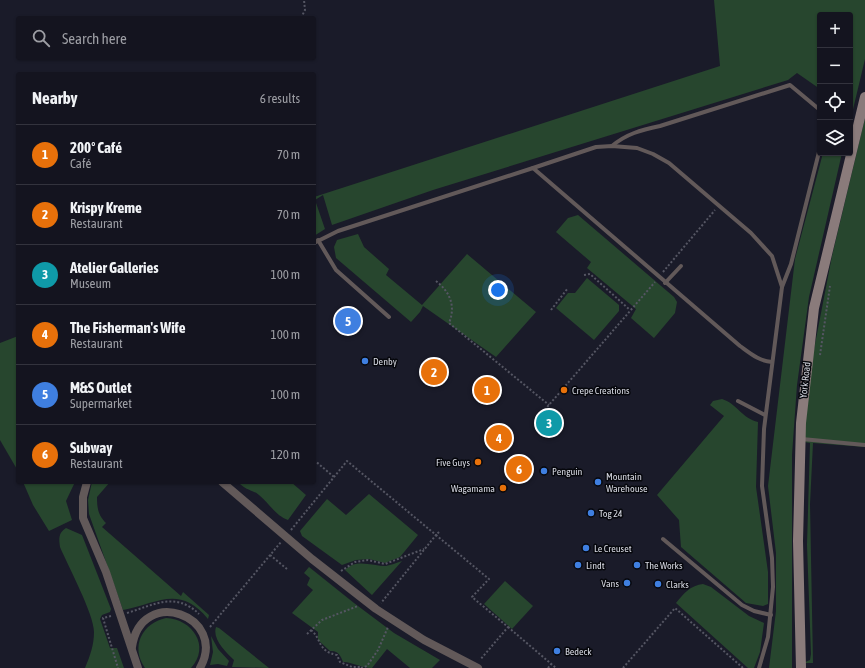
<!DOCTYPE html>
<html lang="en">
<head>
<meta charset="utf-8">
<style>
	:root { --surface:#14141f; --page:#1d1d28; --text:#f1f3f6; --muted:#9d9ea4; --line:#33333d; --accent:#f59c93 }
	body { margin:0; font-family:"Asap Condensed",sans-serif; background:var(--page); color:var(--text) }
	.controls { position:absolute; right:12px; top:12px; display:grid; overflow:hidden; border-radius:4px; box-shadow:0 1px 3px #0004 }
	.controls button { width:36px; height:36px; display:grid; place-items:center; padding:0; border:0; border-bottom:1px solid var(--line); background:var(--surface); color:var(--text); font:20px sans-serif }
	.you { position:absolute; left:498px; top:290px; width:14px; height:14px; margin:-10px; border:3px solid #fff; border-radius:50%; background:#1a73e8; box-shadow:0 0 0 6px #1a73e833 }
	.badge { display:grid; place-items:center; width:26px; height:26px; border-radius:50%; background:var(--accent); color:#fff; font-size:13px; font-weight:700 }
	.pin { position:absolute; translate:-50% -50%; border:2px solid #fff; box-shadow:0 1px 4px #0006 }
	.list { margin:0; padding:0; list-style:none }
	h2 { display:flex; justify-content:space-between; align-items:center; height:52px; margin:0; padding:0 16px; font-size:17px }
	h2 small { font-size:13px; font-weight:400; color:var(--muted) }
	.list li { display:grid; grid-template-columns:26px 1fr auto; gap:12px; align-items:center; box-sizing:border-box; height:60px; padding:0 16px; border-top:1px solid var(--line) }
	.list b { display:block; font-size:15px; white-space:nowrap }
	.list p { margin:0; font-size:13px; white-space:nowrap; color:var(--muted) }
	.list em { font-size:13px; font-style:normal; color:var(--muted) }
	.icon { flex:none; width:22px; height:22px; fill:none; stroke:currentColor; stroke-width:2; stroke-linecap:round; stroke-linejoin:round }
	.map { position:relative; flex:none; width:865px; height:668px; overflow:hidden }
	.search { position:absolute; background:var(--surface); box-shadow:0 1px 3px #0004; left:16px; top:16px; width:300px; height:44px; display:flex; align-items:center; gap:10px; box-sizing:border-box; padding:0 14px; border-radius:4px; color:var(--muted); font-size:15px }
	.panel { position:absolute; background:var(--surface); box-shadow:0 1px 3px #0004; left:16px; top:72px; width:300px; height:412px; border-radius:4px }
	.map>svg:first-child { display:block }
	.green { fill:#27462e }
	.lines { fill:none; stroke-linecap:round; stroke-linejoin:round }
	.path { stroke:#555663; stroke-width:2; stroke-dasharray:2 2; stroke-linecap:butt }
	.service { stroke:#625959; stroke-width:4 }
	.minor { stroke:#625959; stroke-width:8 }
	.secondary { stroke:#8a7b7b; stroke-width:10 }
	.shop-dot { fill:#3f7fe0; stroke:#06070c; stroke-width:1.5 }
	.food-dot { fill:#e8710a; stroke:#06070c; stroke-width:1.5 }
	.labels { text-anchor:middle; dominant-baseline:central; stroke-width:3; stroke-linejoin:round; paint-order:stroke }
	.poi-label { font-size:10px; fill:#d5d7e0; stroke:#06070c; text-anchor:start }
	.street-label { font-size:10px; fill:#d5d7e0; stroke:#06070c }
</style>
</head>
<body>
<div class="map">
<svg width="865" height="668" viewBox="0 0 865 668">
	<rect width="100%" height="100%" fill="#1a1b29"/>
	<!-- green -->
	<g class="green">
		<polygon points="714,0 865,0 865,59 850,122 850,15 820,15 820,89 797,73 788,80 433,190 332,225 323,195 315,200 325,229 314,236 314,197 720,66"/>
		<polygon points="865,118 865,447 813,443 810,504 813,663 803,663 810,660 811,654 807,545 810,443 804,442 810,370 832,256"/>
		<polygon points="823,153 842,153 809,297 797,385 792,455 792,668 769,668 776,611 776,553 768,486 795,259"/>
		<polygon points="578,215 674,297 677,302 675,313 654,338 631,318 636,309 587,268 591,262 556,232 568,218"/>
		<polygon points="358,234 364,247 389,269 386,275 422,305 467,254 536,312 496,357 423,306 420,312 411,322 336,258 334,247 337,240"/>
		<polygon points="587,278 619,305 619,311 594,340 556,308 568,293 575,293"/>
		<polygon points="18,336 18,471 0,440 0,343"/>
		<path d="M 722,399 C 736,403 743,419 758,422 L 756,487 L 768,572 L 768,604 L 763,606 L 746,603 L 681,547 L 679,520 L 657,495 L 724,416 L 710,405 L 713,401 Z"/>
		<polygon points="23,482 75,482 66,501 72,520 49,531 33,505"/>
		<path d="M 92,482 L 110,482 L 97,497 C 97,508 98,515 106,523 L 102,527 L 181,596 L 183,592 L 209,615 L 208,619 C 179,584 157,604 123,610 L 89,514 L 88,500 Z"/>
		<path d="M 242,482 L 291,482 L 306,495 L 288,520 C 276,516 269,503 259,495 C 253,490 248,491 240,484 Z"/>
		<polygon points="369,494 418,535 400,557 385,563 369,559 356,560 342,565 302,536 300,531 327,499 346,515"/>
		<path d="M 66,528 L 82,535 L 111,609 L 110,612 L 102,615 L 100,619 L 110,648 L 117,648 L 124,668 L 85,668 C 90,656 94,645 94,632 C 94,614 68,566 60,547 C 59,539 58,533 66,528 Z"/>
		<path d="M 402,561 L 372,595 L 345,570 C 355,558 373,566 386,566 C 391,565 396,563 402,561 Z"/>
		<path d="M 309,567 L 354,603 L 394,633 L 440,660 L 432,668 L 410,668 L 387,649 L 372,668 C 362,668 349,661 343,662 C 341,656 338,650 330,651 L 318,640 L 318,632 L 292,613 L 313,590 L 307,585 L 310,578 L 304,573 Z"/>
		<polygon points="505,581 533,606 512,629 484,604"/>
		<path d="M 703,584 L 711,587 L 749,616 L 764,623 L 760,652 L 754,668 L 748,668 L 676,603 C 683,594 691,585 703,584 Z"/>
		<path d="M 166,618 C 192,619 211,646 191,668 L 145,668 C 130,647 142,623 166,618 Z"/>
		<path d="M 216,627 L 219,628 L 269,668 L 232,667 L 234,660 C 226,652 212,639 216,627 Z"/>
		<polygon points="211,636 218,649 229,661 227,666 218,664 210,665 213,652"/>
	</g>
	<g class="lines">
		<!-- path -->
		<g class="path">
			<polyline points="301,18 305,10 304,0"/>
			<polyline points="663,272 715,210"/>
			<polyline points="584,275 590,274 630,310"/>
			<path d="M 436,281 C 450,292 456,306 449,323 L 549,405"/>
			<polyline points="551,310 568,288"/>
			<polyline points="820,355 830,286"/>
			<polyline points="542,413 655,282"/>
			<polyline points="314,460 334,477"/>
			<polyline points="291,530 347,461 436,535 381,603"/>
			<polyline points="439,532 436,535 489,579 472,597 508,627 480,660"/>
			<polyline points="270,555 287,569"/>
			<polyline points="341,571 355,562 368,560 385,564 424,549"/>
			<path d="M 127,613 C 154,605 175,591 199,614"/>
			<polyline points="111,616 103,618 118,668"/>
			<polyline points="210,627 281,542"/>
			<polyline points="508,627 556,668"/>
			<path d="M 311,630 C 322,639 317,651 337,655 L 340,662 L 352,667 L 361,667"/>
			<polyline points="307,634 322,620 358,606"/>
			<polyline points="361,668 367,666 378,650 388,627"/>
			<polyline points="548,668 551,664"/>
			<polyline points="623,668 675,608 743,668"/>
		</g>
		<!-- service -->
		<g class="service">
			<path d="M 612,146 C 626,134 641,130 660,126 L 790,85 L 820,110"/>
			<polyline points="533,168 596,147 612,146 637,148 653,154 669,163 751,233 772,256 782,287 764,429 762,486 772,558 773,587 768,637 759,668"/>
			<polyline points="318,240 336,270 389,317"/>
			<path d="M 314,243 L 338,231 L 533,168 L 740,346 C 751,354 759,361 772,362"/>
			<polyline points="665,283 681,266"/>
			<polyline points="782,287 791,264 820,148"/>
			<polyline points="738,401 765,415"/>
			<polyline points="802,439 865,445"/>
			<polyline points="663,539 742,605 754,611 771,615"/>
		</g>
		<!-- minor -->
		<g class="minor">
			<polyline points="87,482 83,497 83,518 106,572 138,668"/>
			<polyline points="222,482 312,559 376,609 424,640 478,668"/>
			<path d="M 132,647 C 141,584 229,616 200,668"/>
		</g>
		<!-- secondary -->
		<polyline class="secondary" points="801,668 798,541 801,423 814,308 865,97"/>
	</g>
	<!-- markers -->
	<g class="shop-dot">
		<circle cx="365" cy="361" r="4"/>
		<circle cx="544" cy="471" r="4"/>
		<circle cx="598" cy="482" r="4"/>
		<circle cx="591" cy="513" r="4"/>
		<circle cx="586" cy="548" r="4"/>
		<circle cx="578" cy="565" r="4"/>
		<circle cx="637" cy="565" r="4"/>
		<circle cx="627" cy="583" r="4"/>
		<circle cx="658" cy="584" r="4"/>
		<circle cx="557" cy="651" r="4"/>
	</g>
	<g class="food-dot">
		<circle cx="564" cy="390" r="4"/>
		<circle cx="478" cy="462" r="4"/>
		<circle cx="503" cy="488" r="4"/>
	</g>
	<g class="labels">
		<!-- poi labels -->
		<g class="poi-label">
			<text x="373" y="361">Denby</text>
			<text x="572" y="390">Crepe Creations</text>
			<text x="470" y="462" text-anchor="end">Five Guys</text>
			<text x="552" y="471">Penguin</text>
			<text x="606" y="476">Mountain<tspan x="606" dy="12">Warehouse</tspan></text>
			<text x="495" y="488" text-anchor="end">Wagamama</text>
			<text x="599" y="513">Tog 24</text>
			<text x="594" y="548">Le Creuset</text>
			<text x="586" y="565">Lindt</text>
			<text x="645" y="565">The Works</text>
			<text x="619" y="583" text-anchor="end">Vans</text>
			<text x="666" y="584">Clarks</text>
			<text x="565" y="651">Bedeck</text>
		</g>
		<!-- street labels -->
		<g class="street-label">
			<text transform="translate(805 380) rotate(-84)">York Road</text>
		</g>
	</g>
</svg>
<div class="controls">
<button>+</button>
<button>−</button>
<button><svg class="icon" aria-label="locate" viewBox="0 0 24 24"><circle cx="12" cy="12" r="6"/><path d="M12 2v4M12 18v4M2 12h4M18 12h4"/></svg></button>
<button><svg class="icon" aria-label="layers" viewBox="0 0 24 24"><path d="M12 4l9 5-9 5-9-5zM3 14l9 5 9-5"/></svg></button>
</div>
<div class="you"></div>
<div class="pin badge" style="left:487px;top:390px;background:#e8710a">1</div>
<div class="pin badge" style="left:434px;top:372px;background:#e8710a">2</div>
<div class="pin badge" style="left:549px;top:423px;background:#0f9aa8">3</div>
<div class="pin badge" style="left:499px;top:438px;background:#e8710a">4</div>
<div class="pin badge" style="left:348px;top:321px;background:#3f7fe0">5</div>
<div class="pin badge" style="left:519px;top:469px;background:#e8710a">6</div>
<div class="search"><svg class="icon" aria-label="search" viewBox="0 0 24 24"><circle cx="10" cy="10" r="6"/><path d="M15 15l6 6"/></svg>Search here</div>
<section class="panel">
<h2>Nearby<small>6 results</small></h2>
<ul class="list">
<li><span class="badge" style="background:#e8710a">1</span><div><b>200° Café</b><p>Café</p></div><em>70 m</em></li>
<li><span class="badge" style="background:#e8710a">2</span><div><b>Krispy Kreme</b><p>Restaurant</p></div><em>70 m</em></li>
<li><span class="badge" style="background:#0f9aa8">3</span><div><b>Atelier Galleries</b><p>Museum</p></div><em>100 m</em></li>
<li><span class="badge" style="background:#e8710a">4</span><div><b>The Fisherman's Wife</b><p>Restaurant</p></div><em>100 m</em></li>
<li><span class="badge" style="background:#3f7fe0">5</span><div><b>M&amp;S Outlet</b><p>Supermarket</p></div><em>100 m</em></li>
<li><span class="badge" style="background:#e8710a">6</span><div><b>Subway</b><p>Restaurant</p></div><em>120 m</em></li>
</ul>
</section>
</div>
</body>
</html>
